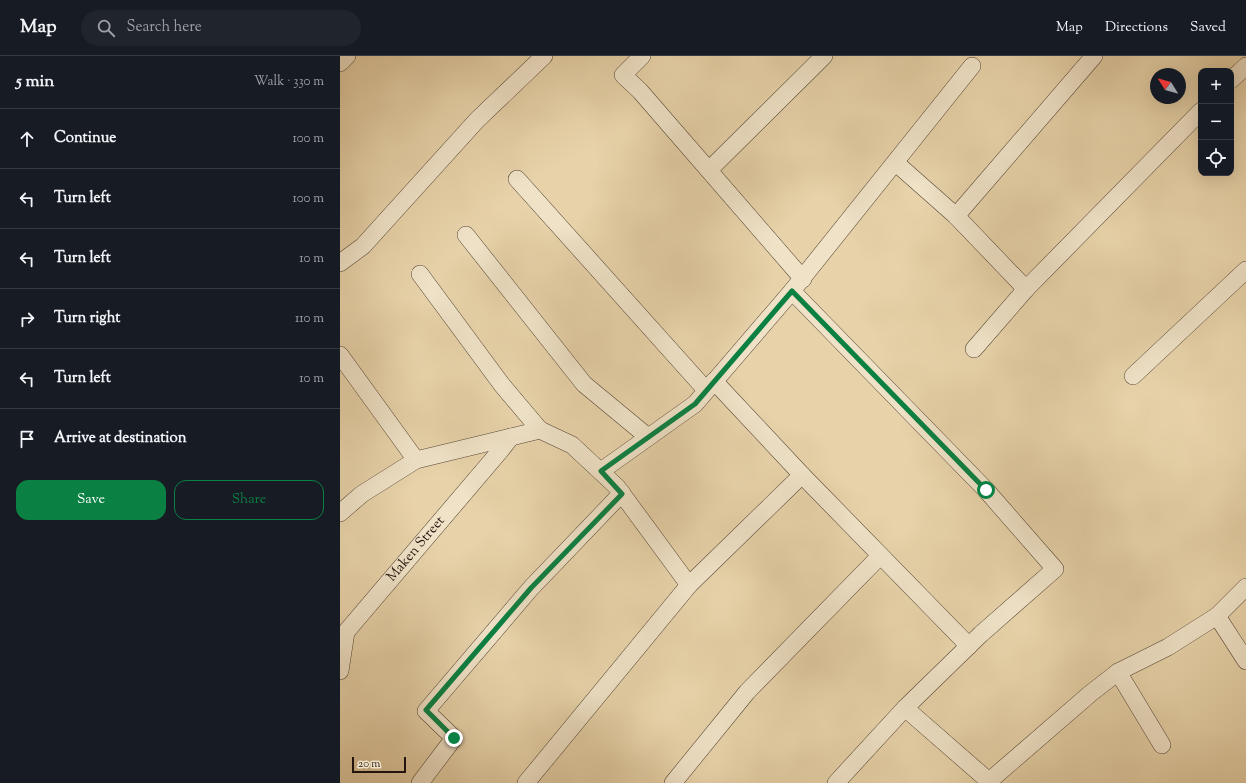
<!DOCTYPE html>
<html lang="en">
<head>
<meta charset="utf-8">
<style>
	:root { --surface:#171b24; --page:#20242c; --text:#f1f3f6; --muted:#9ea1a6; --line:#363941; --accent:#0b8043 }
	body { margin:0; font-family:"Sorts Mill Goudy",serif; background:var(--page); color:var(--text) }
	.controls { position:absolute; right:12px; top:12px; display:grid; overflow:hidden; border-radius:8px; box-shadow:0 4px 16px #0002 }
	.controls button { width:36px; height:36px; display:grid; place-items:center; padding:0; border:0; border-bottom:1px solid var(--line); background:var(--surface); color:var(--text); font:20px sans-serif }
	.compass { position:absolute; left:810px; top:12px; width:36px; height:36px; border-radius:50%; background:var(--surface); box-shadow:0 4px 16px #0002; rotate:307deg }
	.scale { position:absolute; left:12px; bottom:10px; width:54px; box-sizing:border-box; padding-left:4px; border:2px solid #23150d; border-top:0; font-size:11px; line-height:14px; white-space:nowrap; color:#23150d; -webkit-text-stroke:3px #efe2c7; paint-order:stroke }
	.stop { position:absolute; width:12px; height:12px; margin:-9px; border:3px solid #0b8043; border-radius:50%; background:#fff }
	.stop.end { background:#0b8043; border-color:#fff; box-shadow:0 1px 4px #0008 }
	.list { margin:0; padding:0; list-style:none }
	h2 { display:flex; justify-content:space-between; align-items:center; height:52px; margin:0; padding:0 16px; font-size:17px }
	h2 small { font-size:13px; font-weight:400; color:var(--muted) }
	.list li { display:grid; grid-template-columns:26px 1fr auto; gap:12px; align-items:center; box-sizing:border-box; height:60px; padding:0 16px; border-top:1px solid var(--line) }
	.list b { display:block; font-size:15px; white-space:nowrap }
	.list em { font-size:13px; font-style:normal; color:var(--muted) }
	.actions { display:flex; gap:8px; padding:12px 16px }
	.actions a { flex:1; padding:9px 0; border:1px solid var(--accent); border-radius:12px; text-align:center; font-size:14px; color:var(--accent) }
	.actions .main { background:var(--accent); color:#fff }
	.icon { flex:none; width:22px; height:22px; fill:none; stroke:currentColor; stroke-width:2; stroke-linecap:round; stroke-linejoin:round }
	.map { position:relative; flex:none; width:906px; height:727px; overflow:hidden }
	header { display:flex; align-items:center; gap:24px; box-sizing:border-box; height:56px; padding:0 20px; background:var(--surface); border-bottom:1px solid var(--line) }
	header strong { font-size:19px }
	nav { display:flex; gap:22px; margin-inline-start:auto; font-size:14px }
	.search { width:280px; height:36px; background:var(--page); display:flex; align-items:center; gap:10px; box-sizing:border-box; padding:0 14px; border-radius:22px; color:var(--muted); font-size:15px }
	main { display:flex }
	aside { flex:1; background:var(--surface) }
	.map>svg:first-child { display:block }
	.lines { fill:none; stroke-linecap:round; stroke-linejoin:round }
	.minor-casing { stroke:#544434; stroke-width:18 }
	.minor { stroke:#efe2c7; stroke-width:17 }
	.route { stroke:#0b8043; stroke-width:5 }
	.labels { text-anchor:middle; dominant-baseline:central; stroke-width:3; stroke-linejoin:round; paint-order:stroke }
	.street-label { font-size:14px; fill:#23150d; stroke:#efe2c7 }
</style>
</head>
<body>
<header>
<strong>Map</strong>
<div class="search"><svg class="icon" aria-label="search" viewBox="0 0 24 24"><circle cx="10" cy="10" r="6"/><path d="M15 15l6 6"/></svg>Search here</div>
<nav><a>Map</a><a>Directions</a><a>Saved</a></nav>
</header>
<main>
<aside>
<h2>5 min<small>Walk · 330 m</small></h2>
<ul class="list">
<li><svg class="icon" aria-label="ahead" viewBox="0 0 24 24"><path d="M12 20V5M6 11l6-6 6 6"/></svg><div><b>Continue</b></div><em>100 m</em></li>
<li><svg class="icon" aria-label="left" viewBox="0 0 24 24"><path d="M17 20v-9H6M10 6l-5 5 5 5"/></svg><div><b>Turn left</b></div><em>100 m</em></li>
<li><svg class="icon" aria-label="left" viewBox="0 0 24 24"><path d="M17 20v-9H6M10 6l-5 5 5 5"/></svg><div><b>Turn left</b></div><em>10 m</em></li>
<li><svg class="icon" aria-label="right" viewBox="0 0 24 24"><path d="M7 20v-9h11M14 6l5 5-5 5"/></svg><div><b>Turn right</b></div><em>110 m</em></li>
<li><svg class="icon" aria-label="left" viewBox="0 0 24 24"><path d="M17 20v-9H6M10 6l-5 5 5 5"/></svg><div><b>Turn left</b></div><em>10 m</em></li>
<li><svg class="icon" aria-label="arrive" viewBox="0 0 24 24"><path d="M6 21V4h12l-3 4 3 4H6"/></svg><div><b>Arrive at destination</b></div></li>
</ul>
<div class="actions"><a class="main">Save</a><a>Share</a></div>
</aside>
<div class="map">
<svg width="906" height="727" viewBox="0 0 906 727">
	<rect width="100%" height="100%" fill="#e7d2a9"/>
	<filter id="stains"><feTurbulence type="fractalNoise" baseFrequency=".005" numOctaves="4"/><feColorMatrix values="0 0 0 0 .2 0 0 0 0 .09 0 0 0 0 .02 0 0 0 .5 -.17"/></filter>
	<radialGradient id="worn" r=".72"><stop offset=".6" stop-color="#630" stop-opacity="0"/><stop offset="1" stop-color="#630" stop-opacity=".3"/></radialGradient>
	<g class="lines">
		<!-- minor casing -->
		<g class="minor-casing">
			<g id="minor">
				<polyline points="302,0 283,19 300,35 463,223"/>
				<polyline points="0,7 7,0"/>
				<polyline points="891,24 906,10"/>
				<polyline points="556,107 616,160 686,233"/>
				<polyline points="369,114 484,0"/>
				<polyline points="177,123 366,334"/>
				<polyline points="616,160 754,0"/>
				<polyline points="126,179 244,328 308,381"/>
				<polyline points="0,207 23,190 137,64 204,0"/>
				<polyline points="80,218 162,329 200,374"/>
				<polyline points="452,235 646,434 715,513 641,578 565,652 496,727"/>
				<polyline points="634,293 686,233 861,55"/>
				<polyline points="0,299 76,404"/>
				<polyline points="793,320 906,214"/>
				<polyline points="374,325 462,419 629,590"/>
				<polyline points="261,415 355,348 452,235 632,10"/>
				<polyline points="0,457 22,438 76,404 200,374 232,389 277,431 349,529"/>
				<polyline points="877,560 906,605"/>
				<path id="s1" d="M 0,615 L 6,576 L 160,395 L 171,381"/>
				<polyline points="778,616 822,689"/>
				<polyline points="565,652 651,727"/>
				<polyline points="80,727 114,682 86,655 191,532 282,437"/>
				<polyline points="186,727 349,529 462,419"/>
				<polyline points="333,727 407,636 540,500"/>
				<polyline points="647,727 751,637 778,616 828,591 877,560 906,531"/>
			</g>
		</g>
		<!-- minor -->
		<use href="#minor" class="minor"/>
	</g>
	<g class="lines">
		<!-- route -->
		<polyline class="route" points="114,682 86,654 191,532 282,438 261,415 355,348 452,235 646,434"/>
	</g>
	<g class="labels">
		<!-- street labels -->
		<g class="street-label">
			<text stroke="none"><textPath href="#s1" startOffset="148">Maken Street</textPath></text>
		</g>
	</g>
	<rect width="100%" height="100%" filter="url(#stains)"/>
	<rect width="100%" height="100%" fill="url(#worn)"/>
</svg>
<div class="controls">
<button>+</button>
<button>−</button>
<button><svg class="icon" aria-label="locate" viewBox="0 0 24 24"><circle cx="12" cy="12" r="6"/><path d="M12 2v4M12 18v4M2 12h4M18 12h4"/></svg></button>
</div>
<svg class="compass" viewBox="-18 -18 36 36"><path d="M0-13l5 13h-10z" fill="#e53935"/><path d="M0 13l5-13h-10z" fill="#9ea1a6"/></svg>
<div class="scale">20 m</div>
<div class="stop" style="left:646px;top:434px"></div>
<div class="stop end" style="left:114px;top:682px"></div>
</div>
</main>
</body>
</html>
